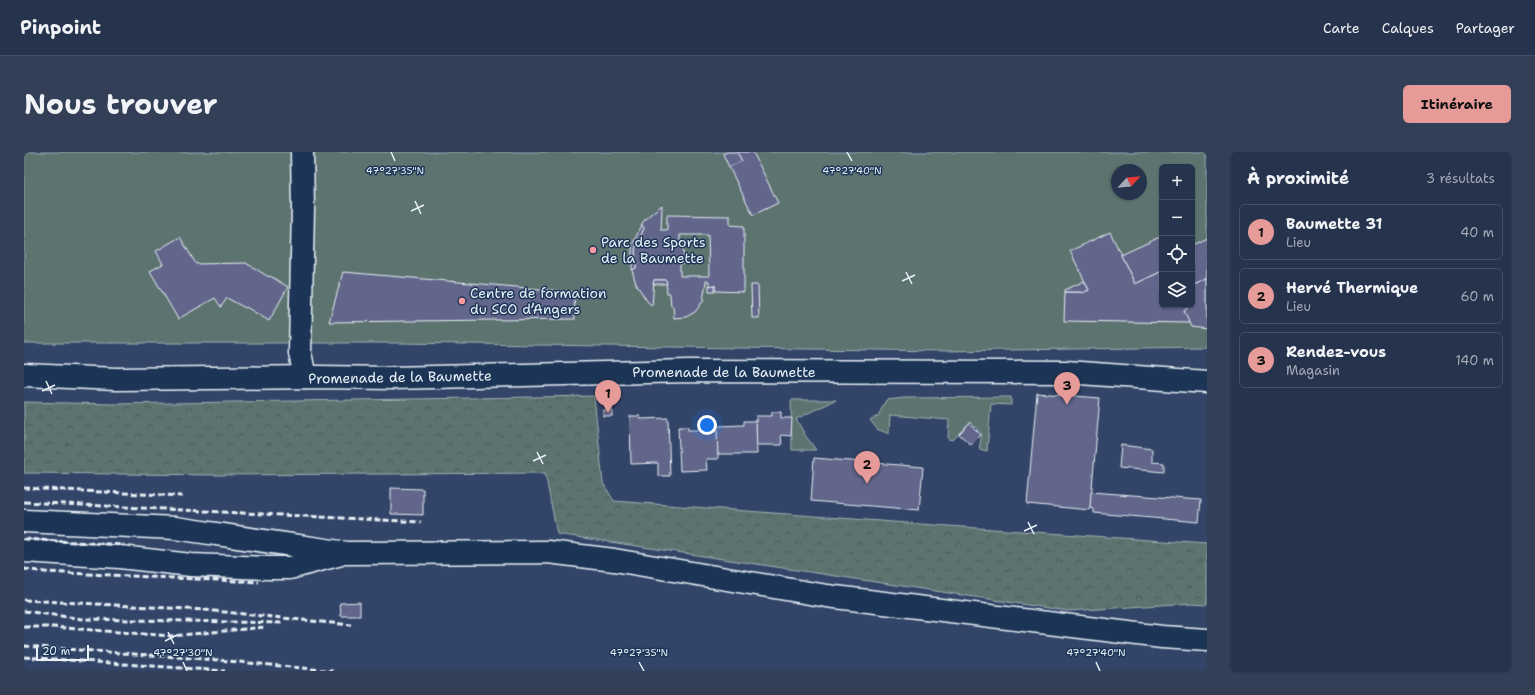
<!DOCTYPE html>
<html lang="fr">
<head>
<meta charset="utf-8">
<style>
	:root { --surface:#26334d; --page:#323f57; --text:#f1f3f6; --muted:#a4aab6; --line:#424e65; --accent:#e69b98 }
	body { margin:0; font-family:"Shantell Sans",sans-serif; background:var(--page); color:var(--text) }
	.controls { position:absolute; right:12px; top:12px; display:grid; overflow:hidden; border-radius:6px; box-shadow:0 1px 3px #0004 }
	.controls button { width:36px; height:36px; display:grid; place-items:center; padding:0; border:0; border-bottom:1px solid var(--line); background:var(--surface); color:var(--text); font:20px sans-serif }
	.compass { position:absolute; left:1087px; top:12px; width:36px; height:36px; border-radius:50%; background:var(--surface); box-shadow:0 1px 3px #0004; rotate:64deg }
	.scale { position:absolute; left:12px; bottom:10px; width:53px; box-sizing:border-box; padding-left:4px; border:2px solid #e8f1f8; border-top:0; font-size:11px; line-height:14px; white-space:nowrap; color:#e8f1f8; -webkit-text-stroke:3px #1d3557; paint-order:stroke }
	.you { position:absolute; left:683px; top:273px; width:14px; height:14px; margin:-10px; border:3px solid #fff; border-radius:50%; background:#1a73e8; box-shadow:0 0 0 6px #1a73e833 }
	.badge { display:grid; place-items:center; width:26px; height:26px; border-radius:50%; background:var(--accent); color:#111; font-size:13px; font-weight:700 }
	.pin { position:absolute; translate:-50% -33px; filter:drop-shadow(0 1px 2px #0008) }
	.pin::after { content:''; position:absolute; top:21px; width:14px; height:12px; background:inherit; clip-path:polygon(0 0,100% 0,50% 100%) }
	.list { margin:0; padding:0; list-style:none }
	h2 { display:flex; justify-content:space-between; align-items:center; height:52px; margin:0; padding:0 16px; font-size:17px }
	h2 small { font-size:13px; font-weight:400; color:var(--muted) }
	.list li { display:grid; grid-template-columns:26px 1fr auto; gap:12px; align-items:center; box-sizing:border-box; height:56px; margin:0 8px 8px; padding:0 8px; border:1px solid var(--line); border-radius:6px }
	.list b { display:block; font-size:15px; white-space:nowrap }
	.list p { margin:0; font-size:13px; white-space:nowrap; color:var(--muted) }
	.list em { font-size:13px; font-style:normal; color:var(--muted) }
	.icon { flex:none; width:22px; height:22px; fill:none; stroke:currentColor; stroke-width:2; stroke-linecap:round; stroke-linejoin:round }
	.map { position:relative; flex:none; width:1183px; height:519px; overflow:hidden; border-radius:6px }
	header { display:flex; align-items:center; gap:24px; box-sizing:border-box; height:56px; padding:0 20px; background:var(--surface); border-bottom:1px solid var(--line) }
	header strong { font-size:19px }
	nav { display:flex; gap:22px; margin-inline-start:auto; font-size:14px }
	.intro { display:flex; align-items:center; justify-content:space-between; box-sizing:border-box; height:96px; padding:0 24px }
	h1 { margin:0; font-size:28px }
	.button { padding:10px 18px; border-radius:6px; background:var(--accent); color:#111; font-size:14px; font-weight:700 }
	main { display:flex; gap:24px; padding:0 24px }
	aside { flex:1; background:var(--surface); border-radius:6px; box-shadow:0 1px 3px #0004 }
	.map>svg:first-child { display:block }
	.green { fill:#5d736f; stroke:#a2b2b4; fill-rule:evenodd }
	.forest { fill:url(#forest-crowns); stroke:#a2b2b4 }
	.building { fill:#62668b; stroke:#e8f1f8; fill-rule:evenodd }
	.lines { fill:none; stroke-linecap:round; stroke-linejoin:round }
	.minor-casing { stroke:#e8f1f8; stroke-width:25 }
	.minor { stroke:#1d3557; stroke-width:22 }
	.rail { stroke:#e8f1f8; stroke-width:3; stroke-dasharray:6 3; stroke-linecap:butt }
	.ticks { fill:none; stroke:#e8f1f8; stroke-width:1.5 }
	.poi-dot { fill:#ff9aa2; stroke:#1d3557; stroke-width:1.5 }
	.labels { text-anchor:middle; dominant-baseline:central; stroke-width:3; stroke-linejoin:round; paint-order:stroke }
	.poi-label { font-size:14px; fill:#e8f1f8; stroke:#1d3557; text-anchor:start }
	.street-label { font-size:14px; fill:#e8f1f8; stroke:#1d3557 }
	.ticks-label { font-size:10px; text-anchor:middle; fill:#e8f1f8; stroke:#1d3557; stroke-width:3; stroke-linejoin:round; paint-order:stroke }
</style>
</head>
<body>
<header>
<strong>Pinpoint</strong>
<nav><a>Carte</a><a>Calques</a><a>Partager</a></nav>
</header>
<div class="intro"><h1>Nous trouver</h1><a class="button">Itinéraire</a></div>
<main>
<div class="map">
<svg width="1183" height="519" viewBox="0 0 1183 519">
	<defs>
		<pattern id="forest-crowns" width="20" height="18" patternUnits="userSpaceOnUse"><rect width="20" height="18" fill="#5d736f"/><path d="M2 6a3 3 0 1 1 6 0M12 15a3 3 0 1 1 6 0" fill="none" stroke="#505b5b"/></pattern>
	</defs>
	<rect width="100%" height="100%" fill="#324467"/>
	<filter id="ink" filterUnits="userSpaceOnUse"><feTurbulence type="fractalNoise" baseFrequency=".025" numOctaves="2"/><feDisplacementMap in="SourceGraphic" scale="8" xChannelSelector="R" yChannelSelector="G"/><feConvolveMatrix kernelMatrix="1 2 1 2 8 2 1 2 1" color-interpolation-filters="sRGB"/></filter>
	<g filter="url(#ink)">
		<!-- green -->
		<g class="green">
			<path d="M 0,0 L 1183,0 L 1183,195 L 919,199 L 376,191 L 0,191 ZM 1138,15 L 1168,15 L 1168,153 L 1138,153 ZM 1093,18 L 1117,18 L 1117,42 L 1093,42 Z"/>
			<polygon points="987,245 987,253 967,252 963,299 955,297 958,282 946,270 929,288 924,287 925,268 866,263 865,282 853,277 846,268 854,264 862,248 880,246"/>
			<polygon points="767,248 812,248 772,267 781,283 792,298 768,298"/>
		</g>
		<!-- forest -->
		<polygon class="forest" points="570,244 579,331 590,349 896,372 1183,392 1183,452 1168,451 1044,459 533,382 521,321 192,323 0,321 0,250 88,252"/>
		<!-- building -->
		<g class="building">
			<polygon points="703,0 713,0 718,9 705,15 699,2"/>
			<polygon points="713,0 729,0 754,51 729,63 705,15 718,9"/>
			<path d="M 638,53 L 637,78 L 643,78 L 643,63 L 706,64 L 706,73 L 720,74 L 720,140 L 691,139 L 691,133 L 685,134 L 685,129 L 682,129 L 679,149 L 674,156 L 671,160 L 662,165 L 650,166 L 649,154 L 647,154 L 646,141 L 643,141 L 642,128 L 630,128 L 628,154 L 623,149 L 612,132 L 608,118 L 612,116 L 611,97 L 620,76 L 617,73 L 619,70 L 623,65 ZM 656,83 L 684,83 L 685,124 L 656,124 L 656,112 L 660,111 L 659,96 L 656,95 Z"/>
			<polygon points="618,73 620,76 611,97 612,116 608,118 608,93"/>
			<polygon points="1086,80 1111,132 1138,119 1138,153 1166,153 1165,156 1160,159 1166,171 1040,169 1041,140 1057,140 1058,141 1065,138 1046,99"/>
			<polygon points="156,85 172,112 222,111 245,125 246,124 264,135 245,169 227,158 222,155 221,156 203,146 197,155 191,146 154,167 126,119 139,112 132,99"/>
			<polygon points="1136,85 1138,90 1138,119 1111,132 1097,103"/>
			<polygon points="1183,86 1183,127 1168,134 1168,93"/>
			<polygon points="319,120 550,140 551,167 305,170"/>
			<polygon points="1183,127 1183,177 1167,175 1160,159 1168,153 1168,134"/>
			<polygon points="630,128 642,128 643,132 629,132"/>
			<polygon points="1060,129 1065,138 1058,141 1057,140 1041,140 1041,138"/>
			<polygon points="691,133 691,139 685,139 685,134"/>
			<polygon points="727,133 734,133 735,166 728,166"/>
			<polygon points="1013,241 1076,246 1066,358 1003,352"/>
			<rect x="579" y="258" width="9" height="6"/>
			<polygon points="748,260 757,260 757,266 768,266 767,284 757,283 758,293 732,293 732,264 748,264"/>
			<polygon points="606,264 616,264 616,267 644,266 646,324 634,324 634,311 607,312"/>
			<polygon points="720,269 732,269 733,302 693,302 693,274 720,273"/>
			<polygon points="945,271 957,283 947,293 935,282"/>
			<polygon points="654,275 664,275 664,278 693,278 694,307 682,307 683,318 656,319"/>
			<polygon points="1097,293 1128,297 1128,310 1140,311 1140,320 1095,316"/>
			<polygon points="790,306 899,315 895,358 787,349"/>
			<polygon points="367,336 399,337 399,363 367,362"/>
			<polygon points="1067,340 1177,348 1175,370 1070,361 1070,357 1066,356"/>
			<polygon points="336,450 336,464 317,464 316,451"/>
		</g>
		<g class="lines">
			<!-- minor casing -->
			<g class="minor-casing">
				<g id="minor">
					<polyline points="278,0 279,56 276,201 281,225"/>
					<polyline points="0,223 92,227 294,225 368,226 665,219 1042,220 1183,230"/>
					<polyline points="0,369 151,376 323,401 524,400 590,408 803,444 1138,485 1183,488"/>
					<polyline points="0,399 96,405 167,413 244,416 266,416 314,403"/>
				</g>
			</g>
			<!-- minor -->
			<use href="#minor" class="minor"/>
			<!-- rail -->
			<g class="rail">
				<polyline points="0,336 158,344"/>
				<polyline points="0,350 397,370"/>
				<polyline points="0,387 100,393"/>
				<polyline points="0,417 21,420 235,430"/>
				<polyline points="0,448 181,458 327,473"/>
				<polyline points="0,459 59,467 259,471"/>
				<polyline points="0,475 29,475 147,484 242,475"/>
				<polyline points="0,494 194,508 309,519"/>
				<polyline points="0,505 201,519"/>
			</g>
		</g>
	</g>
	<!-- ticks -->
	<path class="ticks" d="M 367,0 L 371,9M 823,0 L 828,9M 391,49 L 397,62M 387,59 L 400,53M 882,120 L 888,132M 878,129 L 891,123M 22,229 L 28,242M 18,239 L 31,233M 513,300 L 519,312M 509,309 L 522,303M 1004,370 L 1010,382M 1000,379 L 1013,373M 144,480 L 150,492M 141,489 L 153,483M 159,510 L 163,519M 615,510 L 620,519M 1072,510 L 1076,519"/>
	<!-- markers -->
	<g class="poi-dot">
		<circle cx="569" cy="98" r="4"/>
		<circle cx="438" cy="149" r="4"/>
	</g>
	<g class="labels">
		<!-- poi labels -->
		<g class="poi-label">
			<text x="577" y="90">Parc des Sports<tspan x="577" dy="16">de la Baumette</tspan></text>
			<text x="446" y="141">Centre de formation<tspan x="446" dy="16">du SCO d’Angers</tspan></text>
		</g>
		<!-- street labels -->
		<g class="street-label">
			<text x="700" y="220">Promenade de la Baumette</text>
			<text transform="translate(376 225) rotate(-1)">Promenade de la Baumette</text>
		</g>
	</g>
	<g class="ticks-label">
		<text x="371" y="22">47°27'35"N</text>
		<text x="828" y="22">47°27'40"N</text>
		<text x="159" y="504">47°27'30"N</text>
		<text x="615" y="504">47°27'35"N</text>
		<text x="1072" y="504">47°27'40"N</text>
	</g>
</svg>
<div class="controls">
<button>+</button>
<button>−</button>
<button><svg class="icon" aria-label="locate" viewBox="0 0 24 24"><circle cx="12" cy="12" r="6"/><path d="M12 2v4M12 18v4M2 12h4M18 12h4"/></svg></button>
<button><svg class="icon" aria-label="layers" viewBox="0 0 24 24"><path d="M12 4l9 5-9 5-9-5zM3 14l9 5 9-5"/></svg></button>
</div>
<svg class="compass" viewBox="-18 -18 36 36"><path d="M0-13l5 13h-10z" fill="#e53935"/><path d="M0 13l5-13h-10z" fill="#a4aab6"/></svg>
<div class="scale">20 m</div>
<div class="you"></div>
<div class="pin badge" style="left:584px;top:261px">1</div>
<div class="pin badge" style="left:843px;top:332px">2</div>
<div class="pin badge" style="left:1043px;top:253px">3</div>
</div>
<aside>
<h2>À proximité<small>3 résultats</small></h2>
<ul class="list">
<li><span class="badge">1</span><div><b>Baumette 31</b><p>Lieu</p></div><em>40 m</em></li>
<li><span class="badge">2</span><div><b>Hervé Thermique</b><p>Lieu</p></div><em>60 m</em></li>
<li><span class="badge">3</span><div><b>Rendez-vous</b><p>Magasin</p></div><em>140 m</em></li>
</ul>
</aside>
</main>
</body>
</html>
